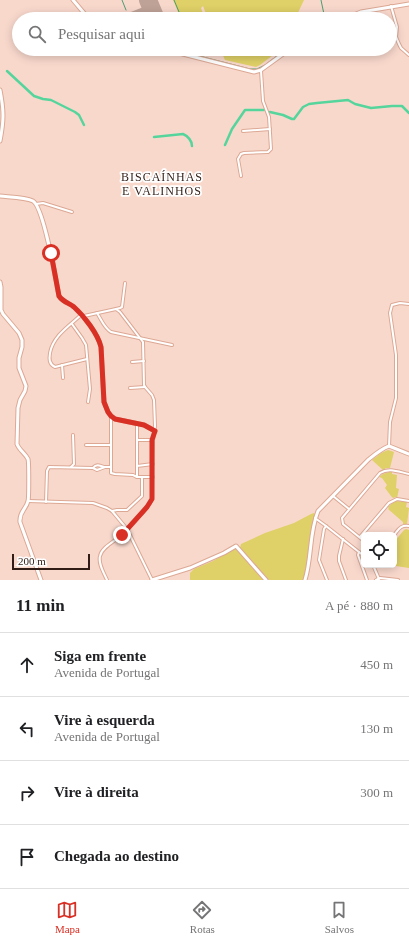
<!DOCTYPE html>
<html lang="pt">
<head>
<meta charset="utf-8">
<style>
	:root { --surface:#fff; --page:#f6f6f6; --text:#202124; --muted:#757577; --line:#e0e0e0; --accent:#d93025 }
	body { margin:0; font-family:"Times New Roman",serif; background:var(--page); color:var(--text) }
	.controls { position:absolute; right:12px; bottom:12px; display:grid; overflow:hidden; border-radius:6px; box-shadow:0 2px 10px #0003 }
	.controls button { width:36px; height:36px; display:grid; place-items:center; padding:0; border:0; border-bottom:1px solid var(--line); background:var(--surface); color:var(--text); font:20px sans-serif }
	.scale { position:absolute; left:12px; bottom:10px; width:78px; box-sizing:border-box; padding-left:4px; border:2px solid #311d16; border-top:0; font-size:11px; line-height:14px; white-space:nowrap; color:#311d16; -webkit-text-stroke:3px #fff; paint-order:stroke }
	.stop { position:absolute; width:12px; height:12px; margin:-9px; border:3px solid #d93025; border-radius:50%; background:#fff }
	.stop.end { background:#d93025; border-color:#fff; box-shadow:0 1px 4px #0008 }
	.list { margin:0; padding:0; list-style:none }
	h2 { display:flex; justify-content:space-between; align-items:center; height:52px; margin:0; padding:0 16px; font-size:17px }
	h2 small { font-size:13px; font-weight:400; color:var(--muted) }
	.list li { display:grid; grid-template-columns:26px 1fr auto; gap:12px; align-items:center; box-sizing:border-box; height:64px; padding:0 16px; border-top:1px solid var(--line) }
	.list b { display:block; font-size:15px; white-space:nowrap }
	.list p { margin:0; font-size:13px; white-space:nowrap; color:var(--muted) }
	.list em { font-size:13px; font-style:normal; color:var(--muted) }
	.icon { flex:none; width:22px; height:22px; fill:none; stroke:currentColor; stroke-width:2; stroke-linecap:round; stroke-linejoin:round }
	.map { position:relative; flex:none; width:409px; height:580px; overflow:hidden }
	.search { position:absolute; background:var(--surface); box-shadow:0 2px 10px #0003; left:12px; right:12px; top:12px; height:44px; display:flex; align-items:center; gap:10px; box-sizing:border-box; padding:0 14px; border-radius:22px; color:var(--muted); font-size:15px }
	.sheet { height:308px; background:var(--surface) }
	nav { display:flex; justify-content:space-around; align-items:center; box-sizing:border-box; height:56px; border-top:1px solid var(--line); background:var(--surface); font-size:11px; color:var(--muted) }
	nav a { display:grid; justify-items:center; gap:2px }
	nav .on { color:var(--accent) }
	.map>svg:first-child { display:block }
	.green { fill:#dfd067 }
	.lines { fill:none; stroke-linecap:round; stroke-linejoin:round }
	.stream { stroke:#4a9e74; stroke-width:1 }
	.canal { stroke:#55d59c; stroke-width:2.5 }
	.taxiway { stroke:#bea297; stroke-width:7 }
	.runway { stroke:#bea297; stroke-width:18 }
	.street-casing { stroke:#dca894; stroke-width:4 }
	.secondary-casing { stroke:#dca894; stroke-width:5 }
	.street { stroke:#fff; stroke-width:2 }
	.secondary { stroke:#fff; stroke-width:3 }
	.route { stroke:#d93025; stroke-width:5 }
	.labels { text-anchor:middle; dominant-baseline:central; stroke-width:3.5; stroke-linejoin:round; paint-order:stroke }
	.neighbourhood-label { font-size:12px; letter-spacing:1px; fill:#311d16; stroke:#fff }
</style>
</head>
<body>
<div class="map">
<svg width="409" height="580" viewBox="0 0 409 580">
	<rect width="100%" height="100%" fill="#f9d8cc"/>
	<!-- green -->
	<g class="green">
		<polygon points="173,0 304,0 295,19 208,19 203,6 201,8 205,19 181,19"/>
		<polygon points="220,49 281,49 260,65 256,67 225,60"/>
		<polygon points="388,450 394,452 390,468 386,468 383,470 372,460 381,453"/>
		<polygon points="389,472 392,472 392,474 397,475 396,488 399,489 397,498 396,497 393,498 391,496 385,488 387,485 382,478 379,477 383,474"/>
		<polygon points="396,501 407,502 406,507 409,508 407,524 403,524 403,522 388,509 389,508 388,507 391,504"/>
		<polygon points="314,513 315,514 315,516 311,533 307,567 303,580 269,580 240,548 241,544 265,533 294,523 311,514"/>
		<polygon points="406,529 409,530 409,568 396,566 395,553 394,553 394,542 404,530"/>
		<polygon points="234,549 237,549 240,552 265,580 190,580 190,573 194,569 213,561"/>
	</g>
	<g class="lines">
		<!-- stream -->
		<g class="stream">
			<polyline points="122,0 126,10"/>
			<polyline points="174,0 182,19"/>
			<polyline points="321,0 325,19"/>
			<polyline points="172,49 250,69 257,69 265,65 286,49"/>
		</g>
		<!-- canal -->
		<g class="canal">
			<polyline points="7,71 34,96 43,99 51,100 75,112 79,115 84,125"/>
			<polyline points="270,112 283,115 292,119 294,119 303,107 309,104 317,103 348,100 355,104 371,108 392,106 402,106 409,113"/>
			<path d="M 154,137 L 183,134 C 188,136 192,141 192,146"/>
			<polyline points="225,145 232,129 245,110 264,110"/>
		</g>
		<!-- taxiway -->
		<polyline class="taxiway" points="125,18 148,9 152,10"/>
		<!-- runway -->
		<polyline class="runway" points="148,0 156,19"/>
		<!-- street casing -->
		<g class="street-casing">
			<g id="street">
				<polyline points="391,6 397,27 396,37 399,44 401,48 409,55"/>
				<polyline points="243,131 270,129"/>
				<polyline points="241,176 238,159 241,154 244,153 268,152 271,149 269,117 263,101 261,71"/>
				<polyline points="36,204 43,203 72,212"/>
				<polyline points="116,309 120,308 122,307 125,283"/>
				<path d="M 97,313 C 101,319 104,328 111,332 L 172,345"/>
				<path d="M 81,315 C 69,326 53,336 50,353 C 49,359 49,364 55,367 L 87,359"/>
				<path d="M 84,316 L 116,309 L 120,312 L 143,342 L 144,385 L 145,387 L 152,395 L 154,400 L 155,426 L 153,440 L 152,499 C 148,509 139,516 132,523 C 129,527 125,531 122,535 C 115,541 102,547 100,556 C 98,564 104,573 107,580"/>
				<polyline points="72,324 82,338 86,345 90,389 88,402"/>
				<polyline points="132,362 144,361"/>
				<polyline points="62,365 63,378"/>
				<polyline points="130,388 145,387"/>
				<polyline points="111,417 111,473 115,474 133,475 137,477 153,477"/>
				<polyline points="137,440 153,440"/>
				<polyline points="86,445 111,445"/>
				<polyline points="389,446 390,422 396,398 396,355 390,313 392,305 400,303 409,304"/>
				<polyline points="137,466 153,464"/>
				<polyline points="71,467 74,464 73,435"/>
				<path d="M 93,468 C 96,464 99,465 104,467"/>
				<polyline points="137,477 137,424"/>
				<polyline points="333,496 349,509"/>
				<polyline points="28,501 93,503 107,508 112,511 127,529 152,580"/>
				<polyline points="46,502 47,471 49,467 93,468 97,470 105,467 111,467"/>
				<polyline points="112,511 117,510 127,510 142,496 142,477"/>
				<polyline points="315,518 326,526 364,556"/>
				<polyline points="326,526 324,529 319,560 327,580"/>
				<path d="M 394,535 C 399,529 400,525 409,526"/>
				<polyline points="360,537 389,503 397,499 409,501"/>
				<polyline points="343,539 339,556 339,561 346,580"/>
				<path d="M 364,541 L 343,524 L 342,518 L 380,473 C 389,467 399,472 409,474"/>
				<polyline points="359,552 358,555 367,580"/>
				<polyline points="373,565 379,579"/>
				<polyline points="376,580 380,578 398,580"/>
			</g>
		</g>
		<!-- secondary casing -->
		<g class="secondary-casing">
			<g id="secondary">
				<polyline points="73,0 89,19"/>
				<polyline points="344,19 361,12 409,4"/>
				<polyline points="163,49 254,72 261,70 290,49"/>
				<path d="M 0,90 C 4,111 4,120 0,141"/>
				<path d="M 0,196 C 9,197 25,197 33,201 C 44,208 56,281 59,296 C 63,302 69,303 74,307 C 84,316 98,334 101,347 L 104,402 L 108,412 L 111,416 L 115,419 L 144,425 L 155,431"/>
				<path d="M 0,282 L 1,287 L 1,310 L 3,314 L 19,333 L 22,340 L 22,347 L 19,358 L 19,368 L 26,386 L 25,391 L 20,400 L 18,408 L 17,444 C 19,450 25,453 28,459 C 29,462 29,498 28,501 C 26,510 19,511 20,522 L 41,580"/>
				<polyline points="152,580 190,568 224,553 236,546 266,580"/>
				<path d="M 305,580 C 312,558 309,533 318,511 L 368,460 C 374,455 381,449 389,446 L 409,454"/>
			</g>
		</g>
		<!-- street -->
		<use href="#street" class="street"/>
		<!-- secondary -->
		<use href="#secondary" class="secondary"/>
	</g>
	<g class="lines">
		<!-- route -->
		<path class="route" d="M 51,253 L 59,296 C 63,302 69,303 74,307 C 84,316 98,334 101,347 L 104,402 L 108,412 L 111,416 L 115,419 L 144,425 L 155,431 L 152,440 L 152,499 L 147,507 L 122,535"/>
	</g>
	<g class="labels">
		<!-- neighbourhood labels -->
		<g class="neighbourhood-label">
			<text x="162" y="177">BISCAÍNHAS<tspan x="162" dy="14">E VALINHOS</tspan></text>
		</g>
	</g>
</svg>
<div class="controls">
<button><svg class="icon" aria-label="locate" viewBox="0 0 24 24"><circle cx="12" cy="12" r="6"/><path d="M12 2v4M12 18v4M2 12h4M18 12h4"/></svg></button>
</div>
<div class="scale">200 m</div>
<div class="stop" style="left:51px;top:253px"></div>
<div class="stop end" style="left:122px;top:535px"></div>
<div class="search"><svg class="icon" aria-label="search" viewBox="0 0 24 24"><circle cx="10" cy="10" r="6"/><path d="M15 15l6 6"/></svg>Pesquisar aqui</div>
</div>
<section class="sheet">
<h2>11 min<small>A pé · 880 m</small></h2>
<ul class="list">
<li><svg class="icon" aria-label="ahead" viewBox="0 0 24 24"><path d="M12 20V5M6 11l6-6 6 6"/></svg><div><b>Siga em frente</b><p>Avenida de Portugal</p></div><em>450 m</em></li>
<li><svg class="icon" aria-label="left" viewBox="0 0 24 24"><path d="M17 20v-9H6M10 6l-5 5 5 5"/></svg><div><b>Vire à esquerda</b><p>Avenida de Portugal</p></div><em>130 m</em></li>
<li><svg class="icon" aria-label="right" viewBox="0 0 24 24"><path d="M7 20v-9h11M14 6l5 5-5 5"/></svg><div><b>Vire à direita</b></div><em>300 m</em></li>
<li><svg class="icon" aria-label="arrive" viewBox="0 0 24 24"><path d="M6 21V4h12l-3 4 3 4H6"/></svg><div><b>Chegada ao destino</b></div></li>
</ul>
</section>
<nav>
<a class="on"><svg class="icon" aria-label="map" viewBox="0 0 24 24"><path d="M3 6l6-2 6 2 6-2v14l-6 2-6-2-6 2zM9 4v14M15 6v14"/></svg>Mapa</a>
<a><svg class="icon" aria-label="directions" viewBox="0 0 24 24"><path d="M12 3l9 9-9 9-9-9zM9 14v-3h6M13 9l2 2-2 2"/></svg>Rotas</a>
<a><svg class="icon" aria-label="saved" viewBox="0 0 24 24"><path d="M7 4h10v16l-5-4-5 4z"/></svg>Salvos</a>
</nav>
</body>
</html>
